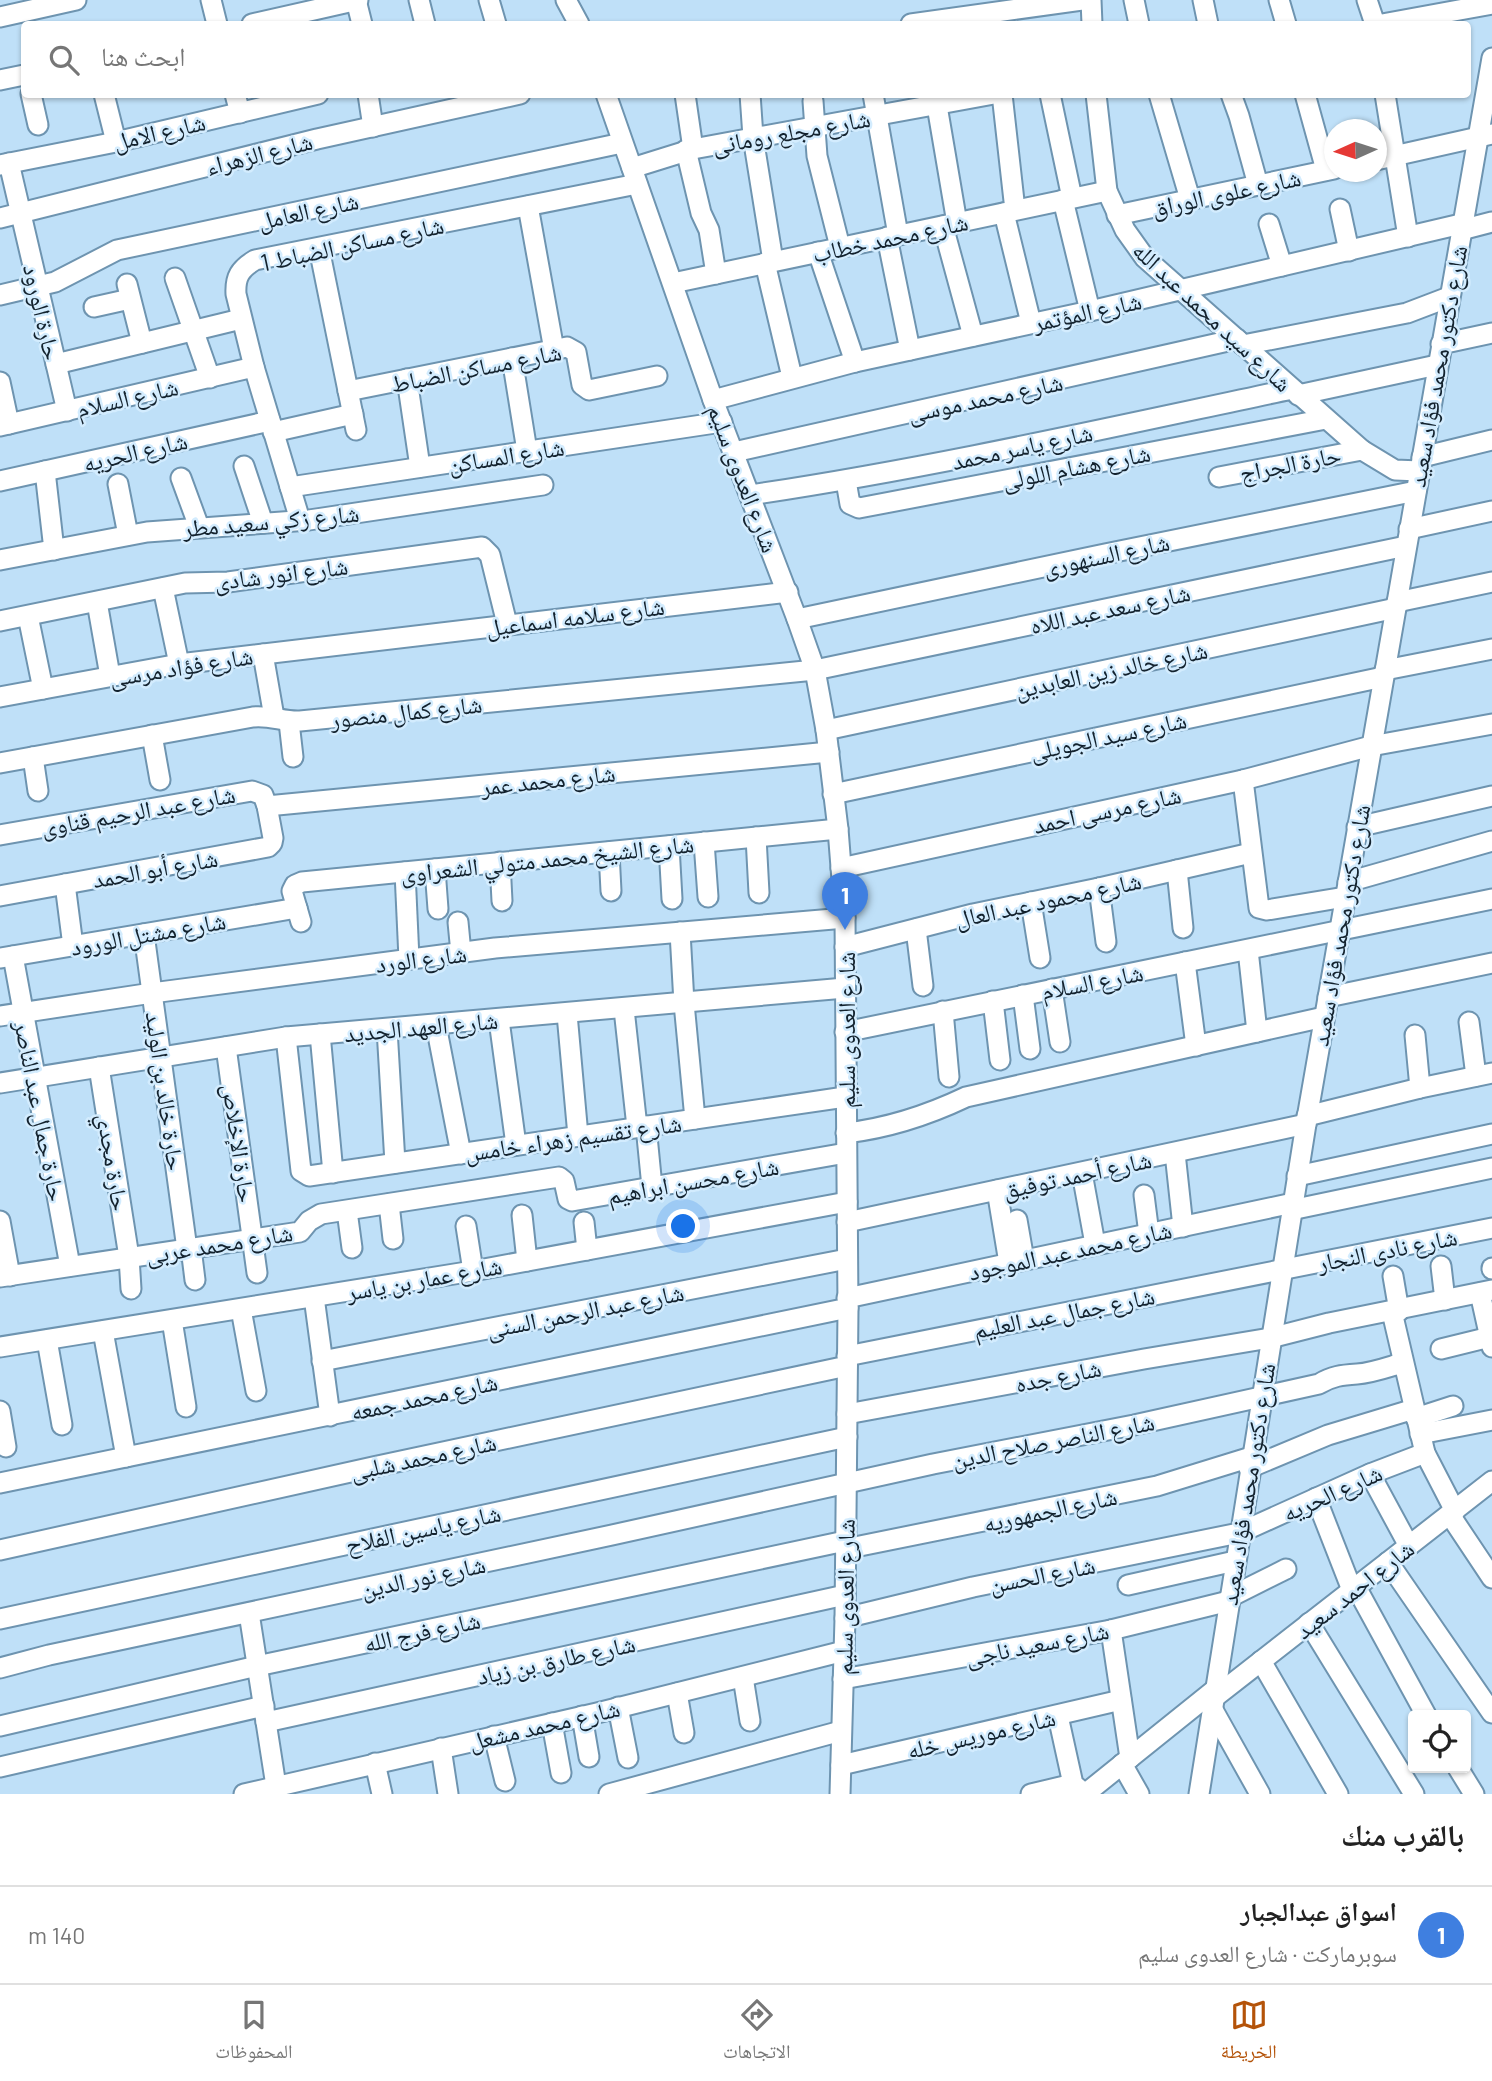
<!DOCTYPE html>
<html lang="ar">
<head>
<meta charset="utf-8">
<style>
	:root { --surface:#fff; --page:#f2f2f2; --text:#222; --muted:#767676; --line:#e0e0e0; --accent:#b45309 }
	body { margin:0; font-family:Barlow,"Noto Naskh Arabic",sans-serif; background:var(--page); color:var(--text); direction:rtl }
	.controls { position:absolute; right:21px; bottom:21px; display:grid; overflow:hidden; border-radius:7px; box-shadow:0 2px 5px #0004 }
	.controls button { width:63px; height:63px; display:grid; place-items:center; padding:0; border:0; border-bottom:2px solid var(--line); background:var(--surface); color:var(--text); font:35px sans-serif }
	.compass { position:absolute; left:1324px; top:119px; width:63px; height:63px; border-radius:50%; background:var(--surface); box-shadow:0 2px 5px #0004; rotate:267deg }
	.you { position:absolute; left:684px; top:1227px; width:24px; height:24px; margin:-18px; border:5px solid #fff; border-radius:50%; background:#1a73e8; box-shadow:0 0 0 10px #1a73e833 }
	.badge { display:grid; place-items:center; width:46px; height:46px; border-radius:50%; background:var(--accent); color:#fff; font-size:23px; font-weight:700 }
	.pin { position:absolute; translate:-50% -58px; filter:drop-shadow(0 2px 4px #0008) }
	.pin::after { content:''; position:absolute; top:37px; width:24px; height:21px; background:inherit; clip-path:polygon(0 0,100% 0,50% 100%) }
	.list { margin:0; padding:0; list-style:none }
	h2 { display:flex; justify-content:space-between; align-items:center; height:91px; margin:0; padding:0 28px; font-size:30px }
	h2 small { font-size:23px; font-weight:400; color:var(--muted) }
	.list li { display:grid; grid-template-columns:46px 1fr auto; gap:21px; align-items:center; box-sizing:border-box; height:98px; padding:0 28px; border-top:2px solid var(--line) }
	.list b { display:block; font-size:26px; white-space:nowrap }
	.list p { margin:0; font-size:23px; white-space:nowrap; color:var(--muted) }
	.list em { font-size:23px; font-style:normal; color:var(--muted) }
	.icon { flex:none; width:38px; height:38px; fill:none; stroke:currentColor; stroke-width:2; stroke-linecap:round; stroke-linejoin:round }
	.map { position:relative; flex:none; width:1492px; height:1794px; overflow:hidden; direction:ltr }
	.search { position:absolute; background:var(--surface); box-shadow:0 2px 5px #0004; left:21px; right:21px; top:21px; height:77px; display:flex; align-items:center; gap:18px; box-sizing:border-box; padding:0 24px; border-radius:7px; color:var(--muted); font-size:26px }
	.sheet { height:189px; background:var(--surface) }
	nav { display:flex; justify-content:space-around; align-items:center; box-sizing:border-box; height:98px; border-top:2px solid var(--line); background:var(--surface); font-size:19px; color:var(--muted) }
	nav a { display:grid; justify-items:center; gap:4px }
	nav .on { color:var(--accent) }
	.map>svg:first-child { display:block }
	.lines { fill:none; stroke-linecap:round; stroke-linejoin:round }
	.minor-casing { stroke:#6e94b0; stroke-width:23 }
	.minor { stroke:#fff; stroke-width:19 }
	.labels { text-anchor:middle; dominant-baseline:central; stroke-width:5; stroke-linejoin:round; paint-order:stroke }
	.street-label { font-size:24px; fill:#13222e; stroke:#d3ecfe }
</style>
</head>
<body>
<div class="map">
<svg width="1492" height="1794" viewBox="0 0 1492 1794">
	<rect width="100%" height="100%" fill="#bfe0f8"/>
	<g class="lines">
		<!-- minor casing -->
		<g class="minor-casing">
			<g id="minor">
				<polyline points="211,0 217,24"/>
				<polyline points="356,0 362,24"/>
				<polyline points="419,0 425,24"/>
				<polyline points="489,0 496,24"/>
				<polyline points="566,0 579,24"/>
				<polyline points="1091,0 1092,24"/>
				<polyline points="1134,0 1139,24"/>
				<polyline points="1203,0 1208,24"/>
				<polyline points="1279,0 1286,24"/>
				<polyline points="1367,0 1375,24"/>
				<polyline points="0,17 76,0"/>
				<polyline points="252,24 358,0"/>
				<polyline points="911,24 1082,0"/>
				<polyline points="1382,24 1492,4"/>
				<polyline points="0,80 24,75"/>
				<polyline points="31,94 38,125"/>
				<polyline points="104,94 116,142"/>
				<polyline points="235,94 240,113"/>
				<polyline points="368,94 373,127"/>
				<polyline points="606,94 713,400 797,619 815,670 826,730 838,829 845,918 848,1308 845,1618 840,1794"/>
				<polyline points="685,94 693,149"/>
				<polyline points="750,94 753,137 773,261"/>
				<polyline points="873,94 898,235"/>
				<polyline points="935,94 957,223"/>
				<polyline points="1002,94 1015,210"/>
				<polyline points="1050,94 1072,198"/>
				<polyline points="1096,94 1107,191 1125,230 1145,258 1362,450 1395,470 1420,471"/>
				<polyline points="1159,94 1190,199"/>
				<polyline points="1231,94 1239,116 1258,185"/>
				<polyline points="1305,94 1326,170"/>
				<polyline points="1385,94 1408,237"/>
				<polyline points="813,101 817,156 840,247"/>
				<polyline points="686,150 701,213 709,230 716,274"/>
				<polyline points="1376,160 1492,134"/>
				<polyline points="9,163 67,411"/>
				<polyline points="0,165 116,142 318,94"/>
				<polyline points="632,168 693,149 994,94"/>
				<polyline points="1063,200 1090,311"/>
				<polyline points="528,206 554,350"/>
				<polyline points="1340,209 1349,251"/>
				<polyline points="1004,213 1031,323"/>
				<polyline points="1117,215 1334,169"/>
				<polyline points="0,218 317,139 520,94"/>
				<polyline points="1269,224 1282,266"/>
				<polyline points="943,226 973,336"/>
				<polyline points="1461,230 1492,222"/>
				<polyline points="887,237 910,350"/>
				<polyline points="319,248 356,430"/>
				<polyline points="818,252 855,362"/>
				<polyline points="765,263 792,377"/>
				<polyline points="175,278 210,378"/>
				<polyline points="673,283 1107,191"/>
				<polyline points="127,284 142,343"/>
				<polyline points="0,295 55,282 117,250 622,143"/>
				<polyline points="94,307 130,299"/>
				<polyline points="1441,344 1492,333"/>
				<polyline points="1243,345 1407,313 1449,297"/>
				<polyline points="512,358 527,451"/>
				<polyline points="56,364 241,319"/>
				<polyline points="407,379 420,467"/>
				<polyline points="0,382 9,424"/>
				<polyline points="348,391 567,347 576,352 582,385 589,390 657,376"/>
				<polyline points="1298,395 1437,365"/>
				<polyline points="713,400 855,362 1090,311 1461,224"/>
				<polyline points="0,426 254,367"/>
				<polyline points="273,432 353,414"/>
				<polyline points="734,452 1237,339"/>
				<polyline points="1422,457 1492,440"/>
				<polyline points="244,466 263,523"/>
				<polyline points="45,471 54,550"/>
				<polyline points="1219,477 1362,450"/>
				<polyline points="181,478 199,527"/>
				<polyline points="0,481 270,421"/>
				<polyline points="846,481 850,504 859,508 1326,419"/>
				<polyline points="118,484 128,535"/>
				<polyline points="290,487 722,422"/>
				<path d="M 750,495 C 932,468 1112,427 1292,389"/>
				<path d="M 300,520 L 254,367 L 236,294 C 235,277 240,269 255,260 L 637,184"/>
				<polyline points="1409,529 1492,511"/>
				<polyline points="0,560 147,532 309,520 543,485"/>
				<polyline points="163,588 179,664"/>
				<polyline points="97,602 110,676"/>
				<polyline points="1397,602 1492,582"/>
				<polyline points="28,616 43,689"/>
				<polyline points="797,619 1105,554 1416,491"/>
				<polyline points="0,621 185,583 228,582 482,547 490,555 507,624"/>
				<polyline points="263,654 274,717"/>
				<polyline points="1385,670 1492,649"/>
				<polyline points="0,697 179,664 788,592"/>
				<polyline points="289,722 293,757"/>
				<polyline points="826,730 1396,608"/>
				<polyline points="152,735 160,780"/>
				<polyline points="33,757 38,791"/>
				<path d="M 0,763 L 253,717 C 270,715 284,722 300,721 L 815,670 L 1406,546"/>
				<polyline points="1243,780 1259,908 1267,910 1345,897"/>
				<polyline points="833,794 1383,677"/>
				<polyline points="267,806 829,752"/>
				<polyline points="1357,827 1492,796"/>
				<polyline points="0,835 252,791 263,795 267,806 273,838 272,843 268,847 0,896"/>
				<polyline points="756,837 759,893"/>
				<polyline points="704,842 708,897"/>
				<polyline points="669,846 672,899"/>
				<polyline points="609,852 611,891"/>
				<polyline points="500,862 502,901"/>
				<polyline points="841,868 1243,780 1371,746 1492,724"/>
				<polyline points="435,869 438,909"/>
				<polyline points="1177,870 1183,928"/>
				<polyline points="405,872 409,959"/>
				<polyline points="1348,882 1492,841"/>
				<polyline points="65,884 73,946"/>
				<polyline points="1099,888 1106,942"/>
				<polyline points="1031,902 1040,958"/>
				<polyline points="301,922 292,891 295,885 302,882 838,829"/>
				<polyline points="458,922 461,953"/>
				<polyline points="916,929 923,986"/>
				<polyline points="680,932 684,1003 695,1119"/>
				<polyline points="144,934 187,1249"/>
				<polyline points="845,947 973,914 1099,888 1251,853"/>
				<polyline points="1248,950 1257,1032"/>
				<polyline points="13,956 70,1266"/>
				<polyline points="1,958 297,908"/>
				<polyline points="1185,962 1196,1046"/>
				<polyline points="1052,989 1060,1042"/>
				<polyline points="1023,995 1030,1049"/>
				<polyline points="1328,997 1492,963"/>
				<polyline points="993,1001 1000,1060"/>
				<polyline points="624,1009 637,1127"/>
				<polyline points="943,1011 949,1077"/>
				<polyline points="567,1014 578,1136"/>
				<polyline points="0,1016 152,993 495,948 845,918"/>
				<polyline points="499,1020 516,1145"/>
				<polyline points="1469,1022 1476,1076"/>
				<polyline points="436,1025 461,1154"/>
				<polyline points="387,1029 395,1163"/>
				<polyline points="845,1032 1492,899"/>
				<polyline points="320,1034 333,1173"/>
				<polyline points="1415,1035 1420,1088"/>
				<polyline points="286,1037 301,1171 309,1176 845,1097"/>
				<polyline points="226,1047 257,1273"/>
				<polyline points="99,1067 129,1257 131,1289"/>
				<polyline points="0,1083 286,1037 845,988"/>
				<polyline points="1307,1116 1420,1088 1492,1073"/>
				<polyline points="646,1126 652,1187"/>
				<path d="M 846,1133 C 889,1128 926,1116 966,1097 L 1324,1017"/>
				<polyline points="1175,1153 1183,1227"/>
				<polyline points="1082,1173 1095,1244"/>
				<polyline points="1297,1176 1492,1134"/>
				<polyline points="997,1190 1009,1263"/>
				<polyline points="1144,1195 1149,1234"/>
				<polyline points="389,1204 393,1239"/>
				<polyline points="1291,1210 1492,1168"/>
				<polyline points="347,1211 352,1248"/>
				<polyline points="522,1215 527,1261"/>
				<polyline points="1017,1220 1024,1260"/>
				<polyline points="0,1221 10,1276"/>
				<polyline points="584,1222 587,1250"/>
				<polyline points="847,1222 1306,1124"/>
				<polyline points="466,1226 473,1271"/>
				<polyline points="191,1248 195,1280"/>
				<polyline points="1441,1266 1445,1300"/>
				<polyline points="1492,1268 1492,1269"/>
				<polyline points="1393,1276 1399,1311"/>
				<polyline points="0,1277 300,1232 309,1221 321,1214 559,1177 564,1181 568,1199 572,1201 846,1153"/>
				<polyline points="1480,1293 1492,1347"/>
				<polyline points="314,1297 330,1416"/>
				<polyline points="847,1298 1293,1203"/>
				<polyline points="241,1309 256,1391"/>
				<polyline points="1392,1312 1425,1453 1455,1511"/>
				<polyline points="172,1320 186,1407"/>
				<polyline points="103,1331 126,1457"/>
				<polyline points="47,1340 62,1425"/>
				<polyline points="0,1347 473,1271 847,1202"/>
				<polyline points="1441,1349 1490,1337"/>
				<polyline points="847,1356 1492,1228"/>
				<polyline points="322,1361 847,1259"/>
				<polyline points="0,1411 6,1447"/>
				<polyline points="847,1414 1144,1359 1270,1338 1329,1323 1492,1290"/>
				<polyline points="1416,1418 1453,1406"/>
				<polyline points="1420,1434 1492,1420"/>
				<polyline points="1249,1468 1328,1435 1414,1409"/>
				<polyline points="1370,1474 1409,1546"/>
				<polyline points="0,1483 848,1308"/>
				<polyline points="1316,1498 1352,1590"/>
				<polyline points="1450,1515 1492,1578"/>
				<polyline points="845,1549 1157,1486 1251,1457"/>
				<polyline points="0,1550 373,1467 847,1366"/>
				<polyline points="1388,1562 1492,1713"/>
				<polyline points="1128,1585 1235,1561"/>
				<polyline points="1356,1587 1426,1715"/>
				<polyline points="1230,1597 1286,1569"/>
				<polyline points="249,1613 276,1786"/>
				<polyline points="845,1618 973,1587 1239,1533 1370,1474 1425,1453"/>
				<polyline points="0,1619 847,1437"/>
				<polyline points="1309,1623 1414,1794"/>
				<polyline points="1111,1630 1130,1758"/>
				<polyline points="1261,1661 1338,1794"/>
				<path d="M 0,1668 L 49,1655 L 612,1535 L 933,1464 L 1134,1425 L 1319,1384 C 1332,1376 1342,1375 1357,1374 C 1372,1373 1388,1367 1402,1363"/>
				<polyline points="743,1677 750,1721"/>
				<polyline points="843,1679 1111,1630 1229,1601"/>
				<polyline points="677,1693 684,1733"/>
				<polyline points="1215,1697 1492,1481"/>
				<polyline points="618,1707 628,1758"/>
				<polyline points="1213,1710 1260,1794"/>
				<polyline points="582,1716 589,1757"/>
				<polyline points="1058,1716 1073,1784 1085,1794"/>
				<polyline points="266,1722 845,1595"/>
				<polyline points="552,1723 561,1773"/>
				<polyline points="0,1726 257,1666 845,1541"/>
				<polyline points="494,1736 505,1781"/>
				<polyline points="441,1748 448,1794"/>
				<polyline points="375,1763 382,1794"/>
				<polyline points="1122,1764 1139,1794"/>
				<polyline points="841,1765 1121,1700"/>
				<polyline points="0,1767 264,1706"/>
				<polyline points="1458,1768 1474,1794"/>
				<polyline points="244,1794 597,1713 844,1651"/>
				<polyline points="609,1794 841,1731"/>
				<polyline points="1031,1794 1073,1784"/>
				<polyline points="1085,1794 1217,1688"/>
				<polyline points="1199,1794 1306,1124 1492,58"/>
			</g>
		</g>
		<!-- minor -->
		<use href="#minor" class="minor"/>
	</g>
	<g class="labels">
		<!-- street labels -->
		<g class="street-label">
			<text transform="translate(159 131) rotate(-13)">شارع الامل</text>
			<text transform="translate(791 131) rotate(-10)">شارع مجلع رومانى</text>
			<text transform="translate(259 153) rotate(-14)">شارع الزهراء</text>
			<text transform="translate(1226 192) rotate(-12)">شارع علوى الوراق</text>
			<text transform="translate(308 210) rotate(-12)">شارع العامل</text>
			<text transform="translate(890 237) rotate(-12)">شارع محمد خطاب</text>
			<text transform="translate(352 243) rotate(-12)">شارع مساكن الضباط 1</text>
			<text transform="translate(1087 311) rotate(-12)">شارع المؤتمر</text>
			<text transform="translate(43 312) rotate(77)">حارة الورود</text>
			<text transform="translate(1213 316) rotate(43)">شارع سيد محمد عبد الله</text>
			<text transform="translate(1437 366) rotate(-80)">شارع دكتور محمد فؤاد سعيد</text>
			<text transform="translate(476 367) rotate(-11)">شارع مساكن الضباط</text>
			<text transform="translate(127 397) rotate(-13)">شارع السلام</text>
			<text transform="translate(985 397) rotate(-12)">شارع محمد موسى</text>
			<text transform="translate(1022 446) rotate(-12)">شارع ياسر محمد</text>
			<text transform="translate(135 451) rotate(-13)">شارع الحريه</text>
			<text transform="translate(506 455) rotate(-9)">شارع المساكن</text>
			<text transform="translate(1290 463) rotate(-11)">حارة الجراج</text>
			<text transform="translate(1076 466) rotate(-11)">شارع هشام اللولى</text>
			<text transform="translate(744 478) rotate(69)">شارع العدوى سليم</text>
			<text transform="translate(271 520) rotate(-5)">شارع زكي سعيد مطر</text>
			<text transform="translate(1106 554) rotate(-12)">شارع السنهورى</text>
			<text transform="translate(281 573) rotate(-7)">شارع انور شادى</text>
			<text transform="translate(1110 608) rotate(-12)">شارع سعد عبد اللاه</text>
			<text transform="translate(575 616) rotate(-7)">شارع سلامه اسماعيل</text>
			<text transform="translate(181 666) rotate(-9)">شارع فؤاد مرسى</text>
			<text transform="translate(1111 669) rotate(-12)">شارع خالد زين العابدين</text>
			<text transform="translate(406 711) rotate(-6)">شارع كمال منصور</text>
			<text transform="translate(1108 735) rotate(-12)">شارع سيد الجويلى</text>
			<text transform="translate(548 779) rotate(-6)">شارع محمد عمر</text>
			<text transform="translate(1107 809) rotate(-12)">شارع مرسى احمد</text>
			<text transform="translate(138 810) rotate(-10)">شارع عبد الرحيم قناوى</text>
			<text transform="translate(547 858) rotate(-6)">شارع الشيخ محمد متولي الشعراوى</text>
			<text transform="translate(155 868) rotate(-10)">شارع أبو الحمد</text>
			<text transform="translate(1048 899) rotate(-12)">شارع محمود عبد العال</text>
			<text transform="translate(1340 925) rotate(-80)">شارع دكتور محمد فؤاد سعيد</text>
			<text transform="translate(148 933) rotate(-10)">شارع مشتل الورود</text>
			<text transform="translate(421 958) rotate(-7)">شارع الورد</text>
			<text transform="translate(1092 981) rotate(-11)">شارع السلام</text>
			<text transform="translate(421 1026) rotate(-5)">شارع العهد الجديد</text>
			<text transform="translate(845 1030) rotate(-90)">شارع العدوى سليم</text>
			<text transform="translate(166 1091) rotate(82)">حارة خالد بن الوليد</text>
			<text transform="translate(41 1111) rotate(79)">حارة جمال عبد الناصر</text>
			<text transform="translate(573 1137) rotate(-8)">شارع تقسيم زهراء خامس</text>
			<text transform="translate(240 1143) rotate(82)">حارة الإخلاص</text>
			<text transform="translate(114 1162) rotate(81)">حارة مجدي</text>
			<text transform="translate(1077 1174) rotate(-12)">شارع أحمد توفيق</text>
			<text transform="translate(693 1180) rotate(-10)">شارع محسن ابراهيم</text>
			<text transform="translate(219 1243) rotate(-9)">شارع محمد عربى</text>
			<text transform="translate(1387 1249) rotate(-11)">شارع نادى النجار</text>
			<text transform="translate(1070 1250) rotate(-12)">شارع محمد عبد الموجود</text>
			<text transform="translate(424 1278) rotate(-10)">شارع عمار بن ياسر</text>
			<text transform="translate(585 1310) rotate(-11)">شارع عبد الرحمن السنى</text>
			<text transform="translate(1064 1312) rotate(-11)">شارع جمال عبد العليم</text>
			<text transform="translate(1058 1375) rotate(-11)">شارع جده</text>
			<text transform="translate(424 1396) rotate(-12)">شارع محمد جمعه</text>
			<text transform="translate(1053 1440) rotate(-11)">شارع الناصر صلاح الدين</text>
			<text transform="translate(423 1456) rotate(-12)">شارع محمد شلبى</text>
			<text transform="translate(1247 1484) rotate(-81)">شارع دكتور محمد فؤاد سعيد</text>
			<text transform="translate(1332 1492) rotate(-24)">شارع الحريه</text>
			<text transform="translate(1050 1509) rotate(-12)">شارع الجمهوريه</text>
			<text transform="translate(423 1528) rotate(-12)">شارع ياسين الفلاح</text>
			<text transform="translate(1042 1574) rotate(-11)">شارع الحسن</text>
			<text transform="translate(423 1576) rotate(-12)">شارع نور الدين</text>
			<text transform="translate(1354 1589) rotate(-38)">شارع احمد سعيد</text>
			<text transform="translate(844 1597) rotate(-89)">شارع العدوى سليم</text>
			<text transform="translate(422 1631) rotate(-12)">شارع فرج الله</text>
			<text transform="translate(1037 1643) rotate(-11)">شارع سعيد ناجى</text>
			<text transform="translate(556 1659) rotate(-12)">شارع طارق بن زياد</text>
			<text transform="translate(544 1724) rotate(-13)">شارع محمد مشعل</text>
			<text transform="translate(981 1733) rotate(-13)">شارع موريس خله</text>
		</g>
	</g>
</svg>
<div class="controls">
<button><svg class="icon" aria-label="locate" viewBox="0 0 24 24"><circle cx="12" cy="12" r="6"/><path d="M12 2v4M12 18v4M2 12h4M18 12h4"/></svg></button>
</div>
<svg class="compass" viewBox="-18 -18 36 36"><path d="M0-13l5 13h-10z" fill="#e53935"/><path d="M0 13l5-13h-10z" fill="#767676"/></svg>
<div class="you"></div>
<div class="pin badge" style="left:845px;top:930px;background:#3f7fe0">1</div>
<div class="search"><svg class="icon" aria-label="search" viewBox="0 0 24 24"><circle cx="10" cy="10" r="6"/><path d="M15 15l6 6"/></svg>ابحث هنا</div>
</div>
<section class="sheet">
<h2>بالقرب منك<small></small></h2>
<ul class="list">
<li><span class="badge" style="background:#3f7fe0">1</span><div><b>اسواق عبدالجبار</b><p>سوبرماركت · شارع العدوى سليم</p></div><em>140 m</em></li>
</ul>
</section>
<nav>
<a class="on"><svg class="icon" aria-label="map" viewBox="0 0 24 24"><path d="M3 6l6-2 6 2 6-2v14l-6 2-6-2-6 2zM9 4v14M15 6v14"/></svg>الخريطة</a>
<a><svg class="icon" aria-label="directions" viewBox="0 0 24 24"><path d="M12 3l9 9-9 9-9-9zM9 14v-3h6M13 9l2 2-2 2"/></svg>الاتجاهات</a>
<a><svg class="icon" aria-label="saved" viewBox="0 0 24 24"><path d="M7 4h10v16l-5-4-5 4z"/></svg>المحفوظات</a>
</nav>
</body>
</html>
